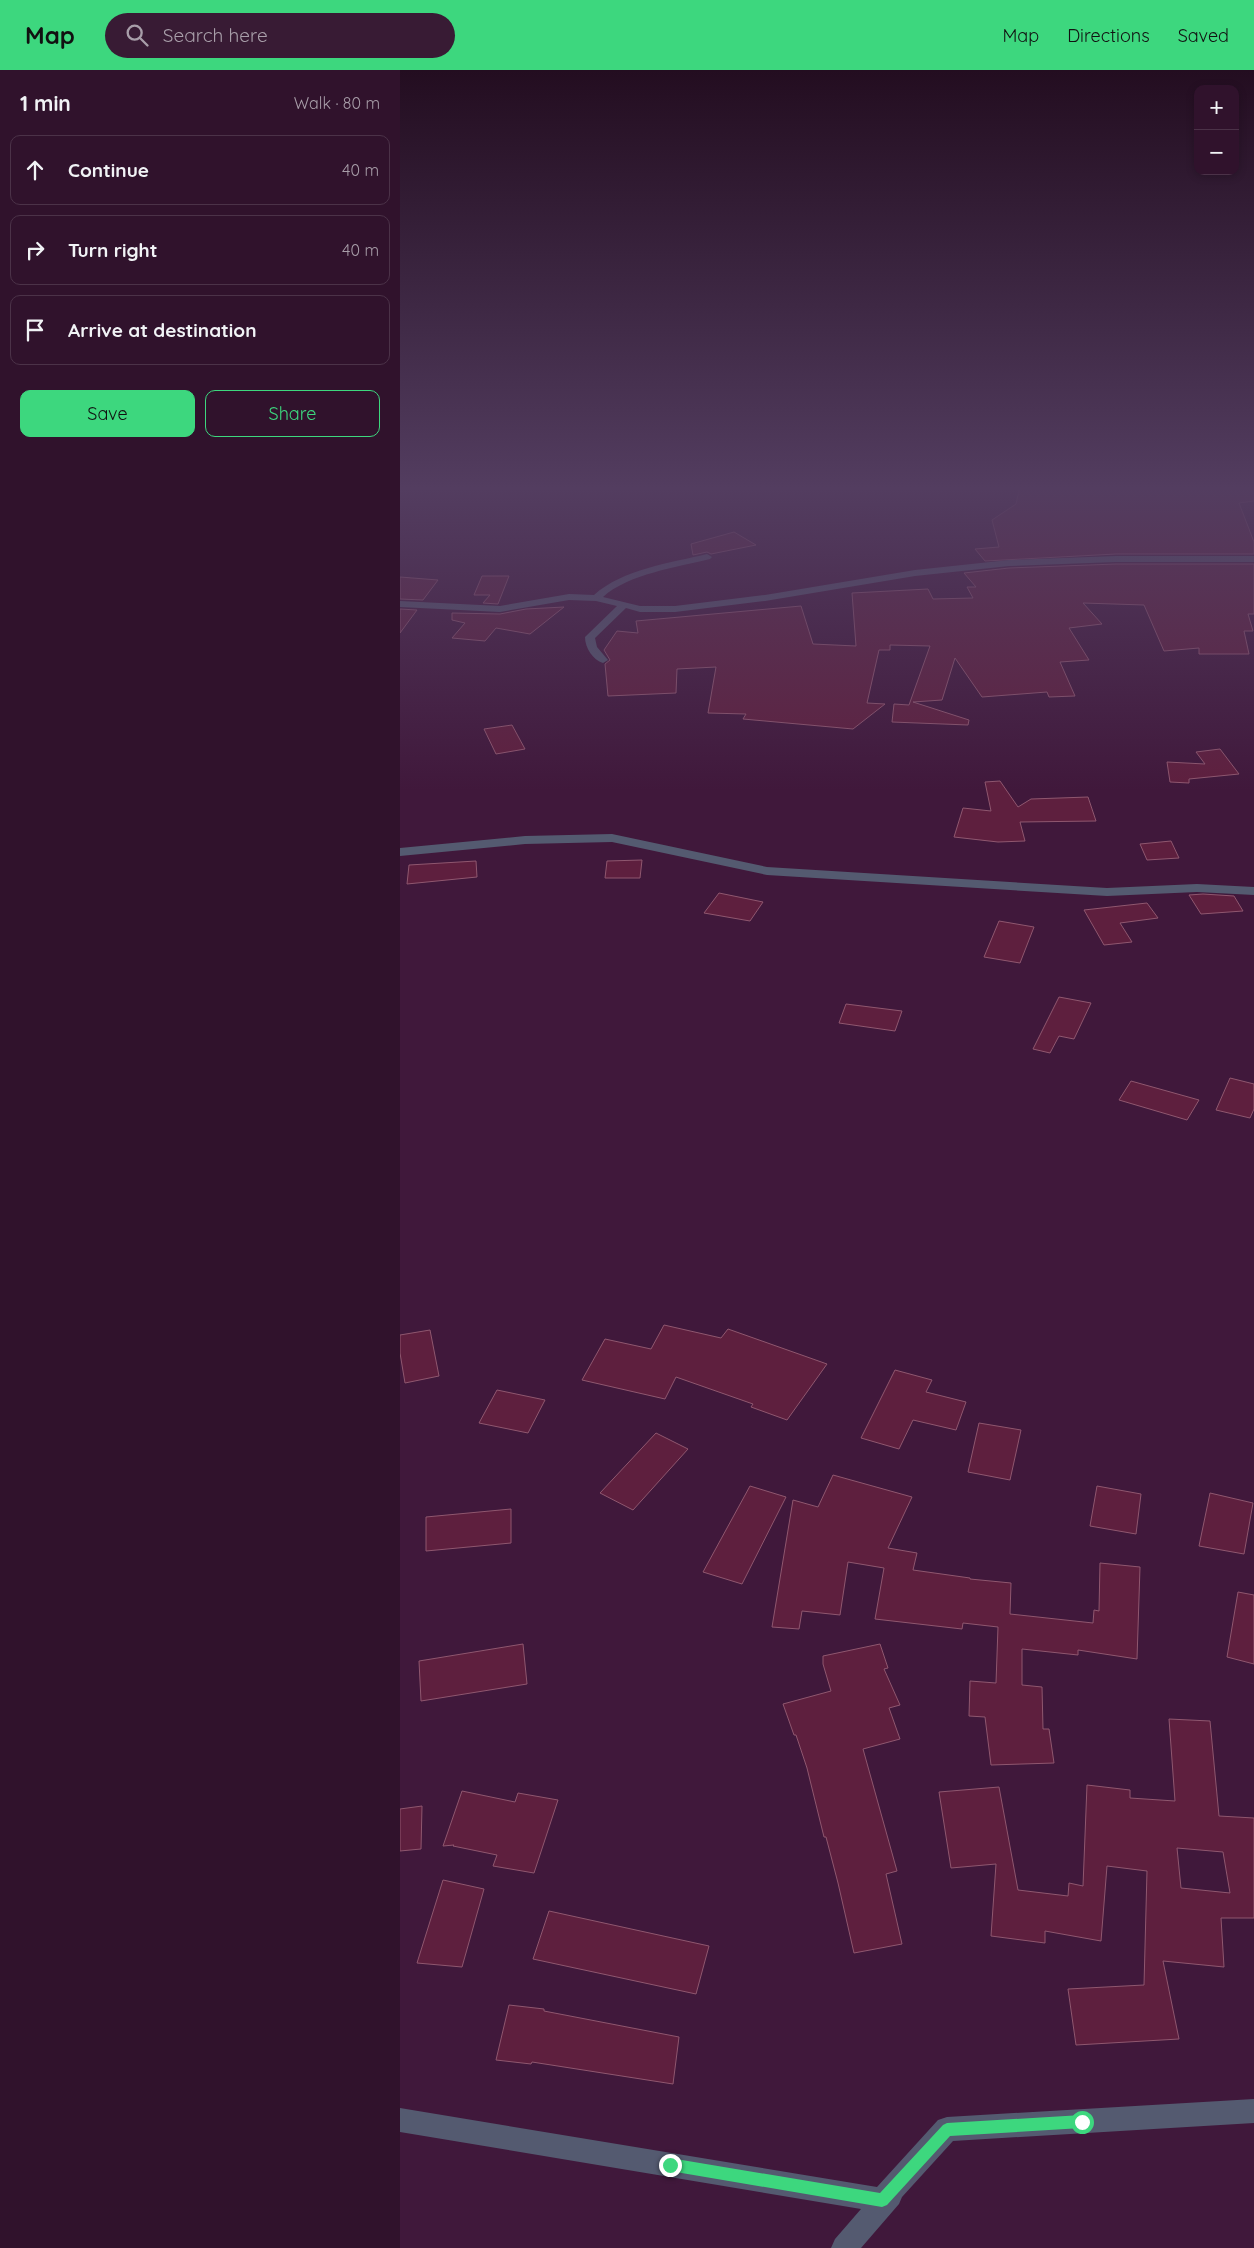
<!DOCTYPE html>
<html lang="en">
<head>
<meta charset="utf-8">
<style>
	:root { --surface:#30122c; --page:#381b34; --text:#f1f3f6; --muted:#a89ea9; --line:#4b3248; --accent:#3dd77e }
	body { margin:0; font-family:Quicksand,sans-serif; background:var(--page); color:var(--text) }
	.controls { position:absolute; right:15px; top:15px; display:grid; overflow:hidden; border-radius:10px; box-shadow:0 2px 8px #0003 }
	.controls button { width:45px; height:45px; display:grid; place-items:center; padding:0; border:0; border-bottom:1px solid var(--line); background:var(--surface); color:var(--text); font:25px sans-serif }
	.stop { position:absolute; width:15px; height:15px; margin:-11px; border:4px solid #3dd77e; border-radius:50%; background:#fff }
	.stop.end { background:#3dd77e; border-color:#fff; box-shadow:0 1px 5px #0008 }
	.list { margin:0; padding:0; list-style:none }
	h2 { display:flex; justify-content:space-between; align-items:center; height:65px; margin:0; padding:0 20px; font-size:21px }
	h2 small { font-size:16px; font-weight:400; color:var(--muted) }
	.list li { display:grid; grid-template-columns:32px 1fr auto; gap:15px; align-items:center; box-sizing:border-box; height:70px; margin:0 10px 10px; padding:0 10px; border:1px solid var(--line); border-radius:10px }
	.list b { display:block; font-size:19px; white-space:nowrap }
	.list em { font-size:16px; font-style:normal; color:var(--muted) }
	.actions { display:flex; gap:10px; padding:15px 20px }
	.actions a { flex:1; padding:11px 0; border:1px solid var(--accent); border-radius:10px; text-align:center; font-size:18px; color:var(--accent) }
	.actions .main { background:var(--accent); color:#111 }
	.icon { flex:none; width:28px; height:28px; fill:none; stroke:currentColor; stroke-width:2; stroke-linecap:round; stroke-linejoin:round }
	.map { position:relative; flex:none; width:854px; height:2178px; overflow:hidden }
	header { display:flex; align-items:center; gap:30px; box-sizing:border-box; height:70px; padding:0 25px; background:var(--accent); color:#111 }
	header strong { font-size:24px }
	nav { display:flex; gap:28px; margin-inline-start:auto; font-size:18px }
	.search { width:350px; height:45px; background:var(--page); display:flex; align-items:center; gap:12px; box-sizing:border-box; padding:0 18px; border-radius:28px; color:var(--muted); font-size:19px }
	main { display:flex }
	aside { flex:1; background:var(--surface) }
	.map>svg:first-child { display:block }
	.building { fill:#5e1f3e; stroke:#8f576f; fill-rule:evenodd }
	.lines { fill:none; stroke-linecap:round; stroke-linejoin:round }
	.minor { fill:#545a70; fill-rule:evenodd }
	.tertiary { fill:#545a70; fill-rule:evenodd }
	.route { fill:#3dd77e }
</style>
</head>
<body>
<header>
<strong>Map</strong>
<div class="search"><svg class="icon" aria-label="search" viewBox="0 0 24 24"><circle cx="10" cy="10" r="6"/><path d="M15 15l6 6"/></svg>Search here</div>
<nav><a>Map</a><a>Directions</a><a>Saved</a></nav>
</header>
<main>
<aside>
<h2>1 min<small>Walk · 80 m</small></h2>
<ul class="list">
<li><svg class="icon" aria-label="ahead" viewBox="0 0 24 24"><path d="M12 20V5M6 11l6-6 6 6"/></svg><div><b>Continue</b></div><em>40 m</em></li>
<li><svg class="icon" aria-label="right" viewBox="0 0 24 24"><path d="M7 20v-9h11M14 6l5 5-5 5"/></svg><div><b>Turn right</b></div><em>40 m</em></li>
<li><svg class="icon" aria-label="arrive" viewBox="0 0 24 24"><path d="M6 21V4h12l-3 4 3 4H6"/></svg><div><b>Arrive at destination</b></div></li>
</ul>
<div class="actions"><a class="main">Save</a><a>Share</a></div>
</aside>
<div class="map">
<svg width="854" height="2178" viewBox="0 0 854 2178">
	<rect width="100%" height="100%" fill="#40183b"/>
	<!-- building -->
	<g class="building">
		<polygon points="620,416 854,416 854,431 839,433 854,472 854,484 716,484 585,491 575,479 599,477 592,450 616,434"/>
		<polygon points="334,462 356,475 311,484 307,482 293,485 291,474"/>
		<polygon points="716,494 854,494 854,544 848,544 853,561 844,561 849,584 799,584 799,578 764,581 744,535 683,533 702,554 669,558 689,590 660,592 675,626 649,627 647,622 582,627 555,588 542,630 513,632 569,650 568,655 492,652 494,634 509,635 530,576 490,575 490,580 479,580 467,633 485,634 453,659 343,649 346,644 308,643 316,597 277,599 276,623 208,626 205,594 210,590 204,580 217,561 238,563 236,551 401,536 413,574 456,576 452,523 528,519 533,529 573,528 567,517 576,517 564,503 609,498"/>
		<polygon points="82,506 109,506 98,534 83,533 90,525 74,525"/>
		<polygon points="0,507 38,510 23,530 0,529"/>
		<polygon points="164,537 130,564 96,558 85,571 52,568 65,553 52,550 52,543 100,544 126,539"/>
		<polygon points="0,539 17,540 0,563"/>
		<polygon points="112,655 125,679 96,684 84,659"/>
		<polygon points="820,679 839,704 789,709 789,713 770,712 767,692 805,694 796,682"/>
		<polygon points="600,711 618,737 631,729 688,727 696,751 620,752 625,771 598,772 554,767 563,738 591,741 585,712"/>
		<polygon points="771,771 779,788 747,790 740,774"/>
		<polygon points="242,790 240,808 205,808 207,791"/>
		<polygon points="76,791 77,807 7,814 9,795"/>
		<polygon points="319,823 363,832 350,851 304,843"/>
		<polygon points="803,824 834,826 843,841 801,844 789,825"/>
		<polygon points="747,833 758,848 720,853 732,872 704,875 684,840"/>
		<polygon points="599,851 634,857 620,893 584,887"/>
		<polygon points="659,927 691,933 674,969 659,966 650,983 633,979"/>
		<polygon points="446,934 502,941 495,961 439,953"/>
		<polygon points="830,1008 854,1014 854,1039 850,1048 816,1040"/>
		<polygon points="731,1011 799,1030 787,1050 719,1030"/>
		<polygon points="264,1255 321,1268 328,1259 427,1294 387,1350 351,1337 353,1334 276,1307 265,1329 182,1310 205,1269 251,1279"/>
		<polygon points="30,1260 39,1306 5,1313 0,1283 0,1265"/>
		<polygon points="495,1300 532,1310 526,1322 566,1332 556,1360 513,1350 499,1379 461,1368"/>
		<polygon points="97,1320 145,1330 128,1363 79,1353"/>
		<polygon points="579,1353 621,1360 610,1410 568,1402"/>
		<polygon points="256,1363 288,1379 233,1440 200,1423"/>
		<polygon points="433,1405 512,1427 488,1478 517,1483 513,1500 570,1508 570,1509 611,1513 610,1544 693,1553 694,1540 699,1541 700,1493 740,1497 737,1589 678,1580 678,1585 622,1579 622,1615 642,1617 643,1659 649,1659 654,1693 591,1695 585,1647 569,1646 570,1611 596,1613 598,1557 563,1553 562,1559 475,1549 484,1498 448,1492 440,1545 402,1541 399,1559 372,1557 393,1430 418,1437"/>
		<polygon points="350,1416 386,1427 342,1514 303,1502"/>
		<polygon points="697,1416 741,1424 736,1464 690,1456"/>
		<polygon points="810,1423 853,1433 844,1484 799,1476"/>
		<polygon points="111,1439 111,1473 26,1481 26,1447"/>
		<polygon points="838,1522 854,1525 854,1594 827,1587"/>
		<polygon points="123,1574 127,1614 21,1631 19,1591"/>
		<polygon points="480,1574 488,1598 484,1599 500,1635 489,1638 500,1669 463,1679 497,1801 486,1804 502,1874 454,1883 438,1813 426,1767 424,1767 407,1698 396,1665 394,1665 383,1634 431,1621 423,1594 423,1586"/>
		<path d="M 769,1649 L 810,1651 L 819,1746 L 854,1748 L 854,1848 L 821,1848 L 824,1897 L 763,1891 L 779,1969 L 676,1975 L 668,1919 L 744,1915 L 747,1801 L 707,1796 L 701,1871 L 645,1861 L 645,1873 L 591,1866 L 596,1794 L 551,1798 L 539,1722 L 599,1717 L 618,1820 L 668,1826 L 669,1813 L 683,1816 L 687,1715 L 730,1720 L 730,1728 L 775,1731 ZM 777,1778 L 823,1782 L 830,1823 L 781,1818 Z"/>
		<polygon points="62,1721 115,1732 118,1723 158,1730 134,1803 93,1796 97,1785 53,1776 54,1775 43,1776"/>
		<polygon points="22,1736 21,1779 0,1781 0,1739"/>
		<polygon points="43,1810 84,1819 62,1897 17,1893"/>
		<polygon points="149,1841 309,1876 296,1924 133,1889"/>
		<polygon points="109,1935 144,1939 144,1941 279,1967 273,2014 132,1992 131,1994 96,1990"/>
	</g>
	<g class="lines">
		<!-- minor -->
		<g class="minor">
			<path d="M 307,484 L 312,487 L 310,489 C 278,497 228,504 203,527 L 240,536 L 275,536 L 365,525 L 515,500 L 609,490 L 716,486 L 854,486 L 854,492 L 716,492 L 609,496 L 515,506 L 365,531 L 275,542 L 240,542 L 226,538 L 195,568 L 197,577 L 208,590 L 203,593 C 193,590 185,578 185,567 L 217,536 L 196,531 L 169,530 L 100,542 L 0,537 L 0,531 L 100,536 L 169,524 L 194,525 C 223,499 270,493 307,484 Z"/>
			<polygon points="212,764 367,797 707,818 797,814 854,817 854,825 797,822 707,826 367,805 212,772 125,774 0,786 0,778 125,766"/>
		</g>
		<!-- tertiary -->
		<polygon class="tertiary" points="854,2029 854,2053 553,2071 502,2127 499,2134 461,2178 431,2178 435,2169 461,2139 0,2062 0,2038 477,2117 538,2050 547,2047"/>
	</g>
	<!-- sky -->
	<linearGradient id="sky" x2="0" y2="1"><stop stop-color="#230d20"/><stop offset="0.58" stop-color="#533d60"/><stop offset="1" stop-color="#533d60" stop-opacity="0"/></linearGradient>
	<rect width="854" height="721" fill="url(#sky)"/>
	<!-- route -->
	<polygon class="route" points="682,2045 686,2047 688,2052 686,2056 682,2058 550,2066 487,2135 482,2137 270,2101 265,2099 263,2095 265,2090 270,2088 480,2123 543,2055 547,2053"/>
</svg>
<div class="controls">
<button>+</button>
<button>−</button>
</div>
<div class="stop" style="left:682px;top:2052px"></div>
<div class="stop end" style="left:270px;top:2095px"></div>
</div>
</main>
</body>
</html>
